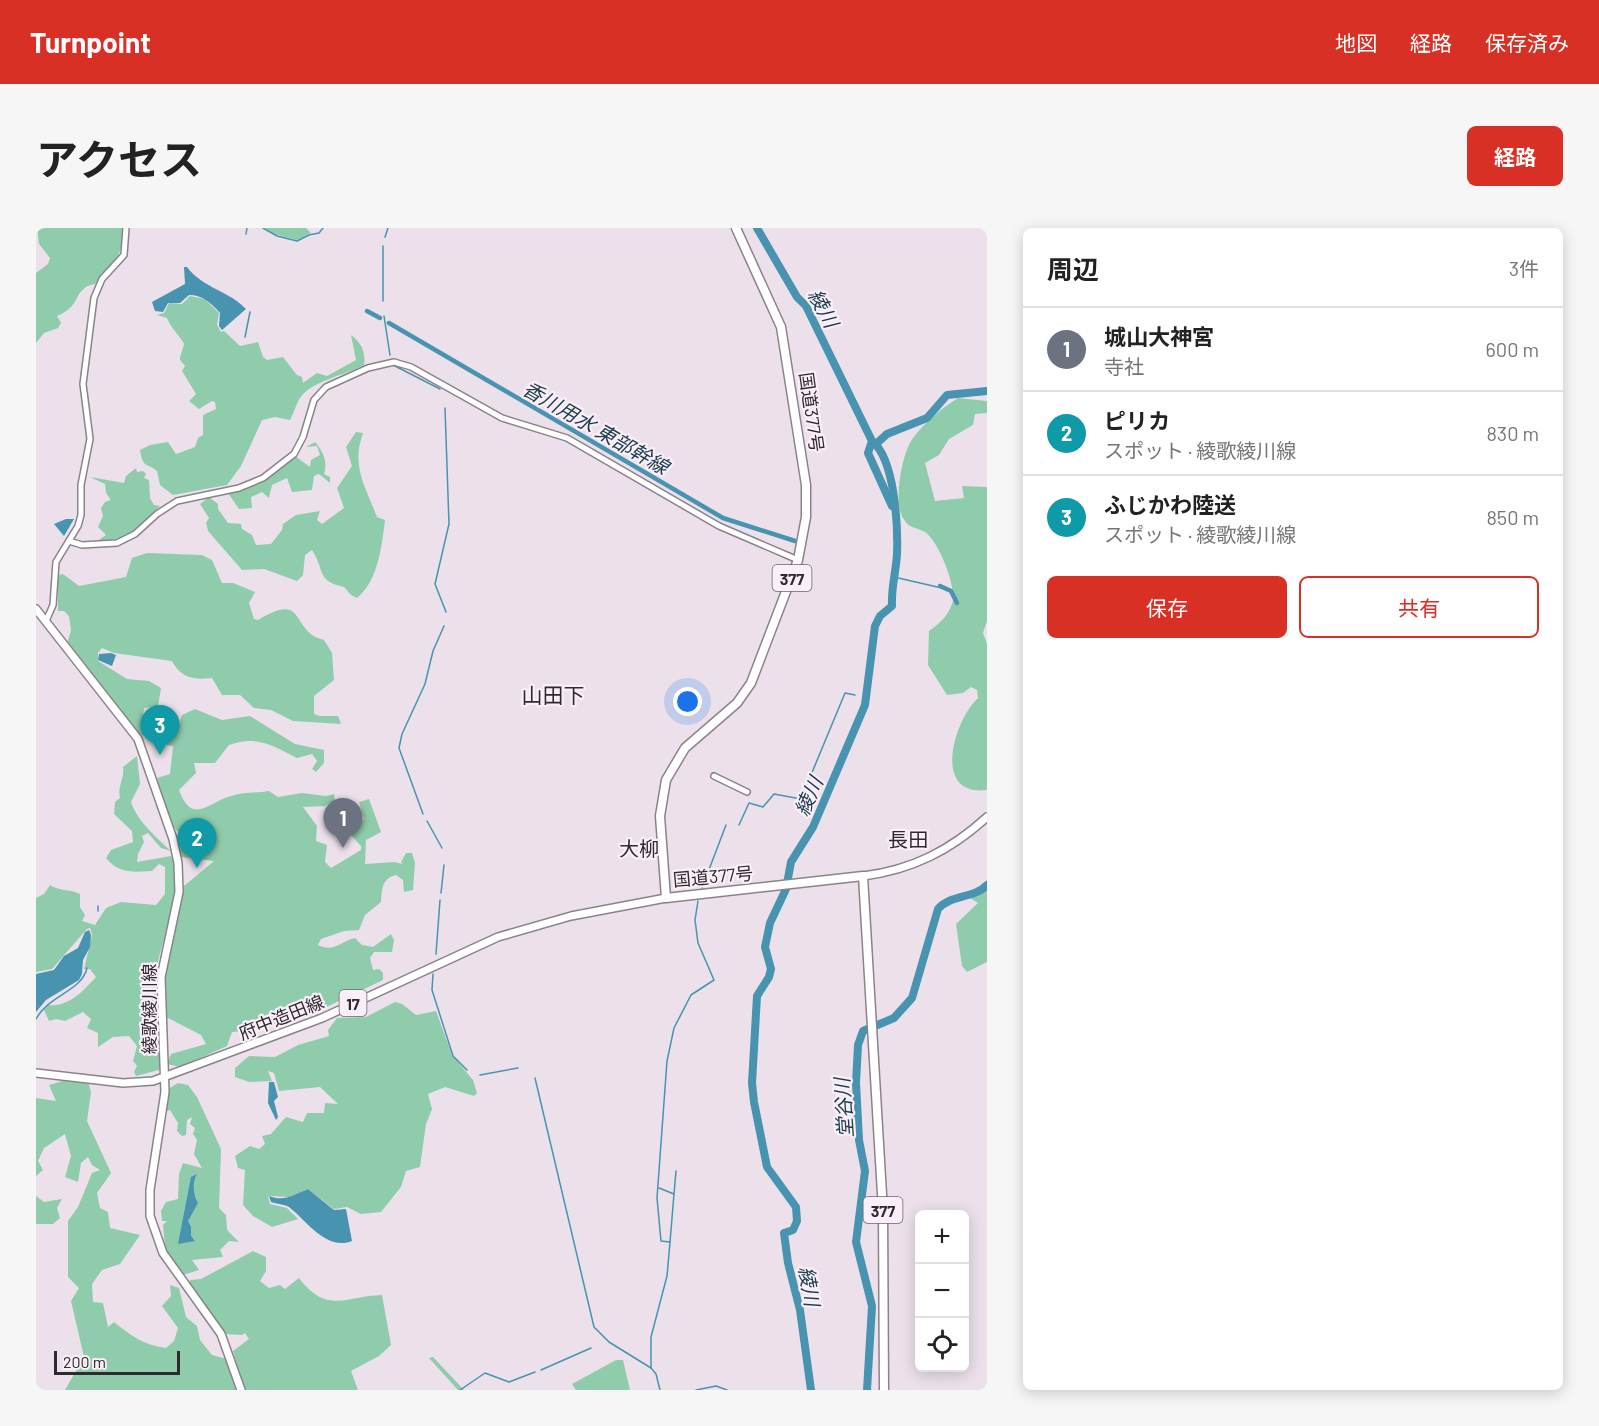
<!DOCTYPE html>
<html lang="ja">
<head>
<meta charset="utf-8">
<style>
	:root { --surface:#fff; --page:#f6f6f6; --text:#222; --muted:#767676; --line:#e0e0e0; --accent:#d93025 }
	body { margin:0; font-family:Barlow,"Noto Sans JP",sans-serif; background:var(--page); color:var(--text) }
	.controls { position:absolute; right:18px; bottom:18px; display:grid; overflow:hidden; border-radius:9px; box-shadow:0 3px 15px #0003 }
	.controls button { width:54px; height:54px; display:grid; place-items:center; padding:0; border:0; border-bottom:2px solid var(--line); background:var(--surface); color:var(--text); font:30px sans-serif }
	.scale { position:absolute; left:18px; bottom:15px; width:126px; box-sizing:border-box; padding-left:6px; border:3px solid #2e2a2e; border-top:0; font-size:16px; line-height:21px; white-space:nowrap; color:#2e2a2e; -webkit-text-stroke:4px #faeef8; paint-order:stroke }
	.you { position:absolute; left:652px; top:474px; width:21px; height:21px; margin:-15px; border:4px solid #fff; border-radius:50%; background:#1a73e8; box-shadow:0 0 0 9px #1a73e833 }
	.badge { display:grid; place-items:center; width:39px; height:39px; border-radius:50%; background:var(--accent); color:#fff; font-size:20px; font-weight:700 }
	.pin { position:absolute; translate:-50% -50px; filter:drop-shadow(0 2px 3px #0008) }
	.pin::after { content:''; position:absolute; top:32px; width:21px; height:18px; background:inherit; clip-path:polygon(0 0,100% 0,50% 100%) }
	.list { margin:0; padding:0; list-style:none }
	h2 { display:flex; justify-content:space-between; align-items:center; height:78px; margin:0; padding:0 24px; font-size:26px }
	h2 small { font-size:20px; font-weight:400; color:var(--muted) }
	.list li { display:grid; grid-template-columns:39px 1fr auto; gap:18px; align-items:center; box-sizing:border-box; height:84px; padding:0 24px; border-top:2px solid var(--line) }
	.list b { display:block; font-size:22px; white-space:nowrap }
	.list p { margin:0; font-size:20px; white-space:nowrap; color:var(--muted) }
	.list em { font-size:20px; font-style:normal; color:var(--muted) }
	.actions { display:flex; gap:12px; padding:18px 24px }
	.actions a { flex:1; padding:14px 0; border:2px solid var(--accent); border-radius:9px; text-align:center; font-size:21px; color:var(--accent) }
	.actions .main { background:var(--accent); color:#fff }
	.icon { flex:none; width:33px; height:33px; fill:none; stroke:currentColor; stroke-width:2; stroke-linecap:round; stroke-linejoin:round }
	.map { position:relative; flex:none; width:951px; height:1162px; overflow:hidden; border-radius:9px }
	header { display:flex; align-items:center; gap:36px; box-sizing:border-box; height:84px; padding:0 30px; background:var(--accent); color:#fff }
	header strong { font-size:28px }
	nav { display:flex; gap:33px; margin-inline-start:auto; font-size:21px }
	.intro { display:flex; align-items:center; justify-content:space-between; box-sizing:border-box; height:144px; padding:0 36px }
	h1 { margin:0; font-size:42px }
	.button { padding:15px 27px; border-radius:9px; background:var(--accent); color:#fff; font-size:21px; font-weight:700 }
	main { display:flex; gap:36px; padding:0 36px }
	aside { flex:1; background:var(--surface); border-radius:9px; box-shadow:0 3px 15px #0003 }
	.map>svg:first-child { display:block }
	.green { fill:#8fccab }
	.water { fill:#4793b0 }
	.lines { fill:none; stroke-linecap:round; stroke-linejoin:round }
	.stream { stroke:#4793b0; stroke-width:1.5 }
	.canal { stroke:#4793b0; stroke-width:4.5 }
	.river { stroke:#4793b0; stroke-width:8 }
	.minor-casing { stroke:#8c828b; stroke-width:8 }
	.major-casing { stroke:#8c828b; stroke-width:10 }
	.highway-casing { stroke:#8c828b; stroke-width:11 }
	.minor { stroke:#fff; stroke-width:5 }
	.major { stroke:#fff; stroke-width:7 }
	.highway { stroke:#fff; stroke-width:8 }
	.labels { text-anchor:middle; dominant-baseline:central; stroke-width:4.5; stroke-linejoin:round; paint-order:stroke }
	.shield { fill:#faeef8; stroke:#6b656b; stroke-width:1.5 }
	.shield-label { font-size:16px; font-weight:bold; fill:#2e2a2e }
	.street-label { font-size:18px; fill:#2e2a2e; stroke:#faeef8 }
	.water-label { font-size:20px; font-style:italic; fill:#1a3d4b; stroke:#faeef8 }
	.neighbourhood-label { font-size:20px; fill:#2e2a2e; stroke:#faeef8 }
	.quarter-label { font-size:21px; fill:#2e2a2e; stroke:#faeef8 }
</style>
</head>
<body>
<header>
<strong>Turnpoint</strong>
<nav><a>地図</a><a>経路</a><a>保存済み</a></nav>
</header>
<div class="intro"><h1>アクセス</h1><a class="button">経路</a></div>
<main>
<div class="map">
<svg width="951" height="1162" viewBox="0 0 951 1162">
	<rect width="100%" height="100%" fill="#ece1eb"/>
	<!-- green -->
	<g class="green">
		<path d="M 1,0 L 86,0 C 90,22 76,43 59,56 C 56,57 52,57 50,59 C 37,68 44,78 21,88 L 25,95 L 22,100 L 8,105 L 0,115 L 0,45 L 12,36 L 14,30 L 3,16 Z"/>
		<polygon points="229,0 270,0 275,5 261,12 238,6"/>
		<path d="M 154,68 L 169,71 L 183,85 L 181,97 L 185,104 L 188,103 L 204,118 L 222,114 L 227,129 L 231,132 L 247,129 L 261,147 L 266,149 L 267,155 L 281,145 L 291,148 L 320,132 L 315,107 C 325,114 330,124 328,137 C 310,147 275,153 264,170 C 260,176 258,185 254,192 L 239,189 L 226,192 L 205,238 L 191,257 L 137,267 L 124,257 L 121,243 C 110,234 107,241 104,222 L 114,217 L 132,214 L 140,226 L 159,219 L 162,210 L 167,207 L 167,187 L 180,181 L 179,174 L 176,173 L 163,181 L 153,173 L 160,166 L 146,143 L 149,138 L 144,132 C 144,127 147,121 148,116 C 148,113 134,99 131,90 L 121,87 L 128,85 L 133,75 L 146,76 Z"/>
		<path d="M 922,170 L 951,173 L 951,185 L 939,186 L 937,197 L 913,211 L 903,227 L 889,235 L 899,273 L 928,270 L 926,258 L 951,259 L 951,393 L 947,405 L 951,416 L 951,562 C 895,569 918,492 942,470 L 941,462 L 935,459 L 927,465 L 911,467 L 892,437 L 893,403 C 903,396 912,388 916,376 C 922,361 902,312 889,304 C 880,299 873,301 867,290 C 857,274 866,224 877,210 C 888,195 906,180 922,170 Z"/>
		<path d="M 320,204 L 327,205 C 315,238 329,258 341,289 L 349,292 C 346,317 342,353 321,370 L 315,367 L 308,359 C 280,353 289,342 276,322 L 269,327 L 267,347 L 261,353 L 228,341 L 206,342 L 172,303 L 170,295 L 173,290 L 164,276 L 173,269 L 182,276 L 182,281 L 192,295 L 205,296 L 206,301 L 216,307 L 220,317 L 235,316 L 246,302 L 247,296 L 260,287 L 284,283 L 281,292 L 286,296 L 308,280 L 301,260 L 316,238 L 310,219 Z"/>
		<path d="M 279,214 C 287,223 292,234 288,246 L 294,249 L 294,255 L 283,246 L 278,248 L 276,262 L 256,264 L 251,250 L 236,257 L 233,270 L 226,264 L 215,269 L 216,280 L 203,281 L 192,265 L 225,253 L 259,228 L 274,239 L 275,232 L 284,227 L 281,218 L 270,219 Z"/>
		<path d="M 100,240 L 101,244 L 107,243 L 110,246 L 108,250 L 113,252 L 114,270 L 118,277 L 124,278 C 105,298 89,314 61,313 L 70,307 L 62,299 L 67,288 L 65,280 L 69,274 L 75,272 L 70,265 L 69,256 L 54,249 L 88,255 L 90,248 Z"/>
		<path d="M 111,325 L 166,327 L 176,332 L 186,355 L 197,355 L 219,364 L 213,375 L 218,391 L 222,392 C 272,362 253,404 288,412 L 296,425 L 298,452 L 278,468 L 278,486 L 284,488 L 302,488 L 305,496 L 257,493 L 235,482 L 218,480 L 204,467 L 186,467 L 176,450 C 157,452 145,450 136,433 L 78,425 L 66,420 L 62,425 L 62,433 L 91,451 L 113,453 L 125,460 L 122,478 L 108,480 L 107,487 L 114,498 L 137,501 L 143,496 L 146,487 L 159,481 L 186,492 L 214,488 L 259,516 L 288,522 L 288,535 L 280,544 L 276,541 L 281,533 L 276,526 L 261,530 C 237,518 221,507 193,517 L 179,535 L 158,535 L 160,545 L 143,562 C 156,598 173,574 195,568 C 207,564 221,565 233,563 L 242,569 L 266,565 L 290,568 L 298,566 L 299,572 L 289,578 L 267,579 L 281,598 L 280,613 L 291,617 L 289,634 L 295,640 L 325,622 L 325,618 L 315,607 L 328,591 L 323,574 L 333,571 L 345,604 L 330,612 L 329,636 L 358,634 L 367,636 L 365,634 L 370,625 L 376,625 L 379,635 L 377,662 L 368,664 L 367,652 L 360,647 C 346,650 346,661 345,674 L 329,687 L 323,702 L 308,703 L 285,711 L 282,717 C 298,725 305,713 319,710 L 326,717 L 337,719 L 355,706 L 358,712 L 356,724 L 338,724 L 334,730 L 337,742 L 343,741 L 347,745 L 347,752 L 280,784 L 218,802 L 196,804 L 191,818 L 144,839 L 131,836 L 135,826 L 170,816 L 165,807 L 128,788 L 127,760 L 132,721 L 148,658 L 178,633 L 146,629 L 144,625 L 145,606 L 135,597 L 121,550 L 134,546 L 137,518 L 124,516 L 102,505 L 31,416 L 35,402 L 33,388 L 28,383 L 22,383 L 22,347 L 27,346 L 43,358 L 90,349 L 96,330 Z"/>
		<path d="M 101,528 L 104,556 L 95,574 C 101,593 121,610 135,623 L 125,620 L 112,605 L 106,608 L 108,614 L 102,626 L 101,634 L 135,628 C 153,652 124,713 121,741 C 118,771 122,803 125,833 L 123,842 L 100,848 L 98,844 L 101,838 L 97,833 L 101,818 L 93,808 L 77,809 L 62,819 L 62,805 L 51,800 L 55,791 L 47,784 L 29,793 L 20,791 L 13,793 L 8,782 L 13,777 C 33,779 47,763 60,749 L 54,741 L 48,741 L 56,707 L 54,700 L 51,701 L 16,741 L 0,744 L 0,670 L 8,666 L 14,657 C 23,663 34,661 44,666 L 44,679 L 49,687 L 46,693 L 59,697 L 70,680 L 85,674 L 120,677 L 129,666 L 129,639 L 123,636 L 116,643 C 97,644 83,646 70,630 L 75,622 L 97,614 L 96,603 L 78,586 L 79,574 L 84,570 C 81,558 89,550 87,539 Z"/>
		<polygon points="951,659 951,734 931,744 926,738 920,696 942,675 931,668"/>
		<polygon points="359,774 366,776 380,787 400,783 416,827 437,852 441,865 438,868 409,859 392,866 396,881 390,896 384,939 370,943 365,959 345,984 325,986 311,979 298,981 272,961 253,969 232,968 234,976 251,980 262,991 236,999 217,988 207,977 209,942 202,940 199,928 214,918 223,921 229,916 226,908 235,906 250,889 267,894 271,885 288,885 289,875 302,876 284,859 243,863 238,845 232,843 236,853 213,854 199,849 199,840 213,828 239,829 262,817 293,808 292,802 301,790 330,789"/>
		<path d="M 33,851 L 52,853 L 55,864 L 51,893 L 75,945 L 61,965 L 64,980 L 72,984 L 74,1000 L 104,1007 L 84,1036 L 66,1042 L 56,1056 L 57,1074 L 67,1075 L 72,1099 L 78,1094 C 95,1108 108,1117 130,1120 L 138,1113 L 142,1100 L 126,1078 L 135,1068 L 134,1057 L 143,1060 L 150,1089 L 161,1098 L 164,1112 L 176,1127 L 191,1131 L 200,1162 L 29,1162 L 48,1129 L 35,1073 L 43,1060 L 32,1049 L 32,993 L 42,979 L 56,945 L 64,942 L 56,937 L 52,929 L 45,935 L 42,954 L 29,949 L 35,928 L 29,906 L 8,920 L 2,933 L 7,942 L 0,948 L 0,870 L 20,873 L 13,857 Z"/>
		<polygon points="142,855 152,857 161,869 185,921 183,980 190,987 191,1002 203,1014 193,1013 184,1022 187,1029 156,1032 163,1042 147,1047 129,1019 127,997 131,993 126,993 125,983 130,974 142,971 143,946 147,935 166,940 158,926 161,912 157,906 159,900 154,896 156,889 151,892 150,907 146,908 141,903 142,895 134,882 128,884 132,861"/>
		<polygon points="0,968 8,974 26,971 21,980 24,990 17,996 0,996"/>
		<path d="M 217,1023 L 230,1029 L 230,1043 L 224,1053 L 233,1060 L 244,1057 L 249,1061 L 263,1050 C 291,1087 310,1068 346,1067 L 355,1117 L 343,1128 L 315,1143 L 322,1162 L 208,1162 L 197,1123 L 213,1111 L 209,1105 L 206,1107 L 189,1106 L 154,1055 L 154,1052 L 165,1051 Z"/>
		<polygon points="397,1129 428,1162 422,1162 393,1130"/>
		<polygon points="580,1132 587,1132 594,1162 540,1162 536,1156"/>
	</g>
	<!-- water -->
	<g class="water">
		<path d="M 148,39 L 151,39 C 165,59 195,64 210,81 L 186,102 L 183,98 L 184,85 C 175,75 167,67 153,67 L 144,75 L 132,75 L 127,84 L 119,83 L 116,74 L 149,56 Z"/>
		<polygon points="30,291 38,291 28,308 18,296"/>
		<polygon points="75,425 80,427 76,438 62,432 63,426"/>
		<polygon points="53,702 55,707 54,719 47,732 46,746 43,752 10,772 0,784 0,746 18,742 28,728 42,720 49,704"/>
		<polygon points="233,854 238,854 242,869 238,873 242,889 240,892 232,875"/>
		<path d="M 161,946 C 156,953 157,968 162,975 L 152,993 L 155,999 L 155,1008 L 159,1013 L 142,1016 L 155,949 Z"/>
		<path d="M 272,961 L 298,982 L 310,981 L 316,1013 C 290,1023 271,993 253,979 C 248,976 241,976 235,974 L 233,968 C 248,974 257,967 272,961 Z"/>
	</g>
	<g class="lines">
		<!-- stream -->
		<g class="stream">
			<polyline points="227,0 241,8 261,13 273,7 283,5 287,0"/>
			<polyline points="210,6 211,0"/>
			<polyline points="349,9 352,0"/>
			<polyline points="347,73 347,18"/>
			<polyline points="348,88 354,127"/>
			<polyline points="209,109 214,84"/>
			<polyline points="357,137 404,161"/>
			<polyline points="409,180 413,296 399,356 410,384"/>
			<polyline points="858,349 910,361"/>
			<polyline points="387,586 363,520 366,506 389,456 397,423 408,398"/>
			<polyline points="391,593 406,620"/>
			<polyline points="703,597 713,575 727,579 738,566 765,571 809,465 819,467"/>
			<polyline points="666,660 690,597"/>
			<polyline points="405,665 408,637"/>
			<polyline points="62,683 62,678"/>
			<polyline points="400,726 404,672"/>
			<polyline points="397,746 396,762 417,828 431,842"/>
			<path d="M 0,791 C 13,767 46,763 51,740"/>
			<polyline points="444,847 482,840"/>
			<polyline points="499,850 558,1099 573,1114 615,1140 620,1146 624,1162"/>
			<polyline points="623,960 638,966 634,1014"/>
			<polyline points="638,966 640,943"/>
			<polyline points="615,1140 615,1109 631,1048 634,1014 625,1013 621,970 631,833 638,800 655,767 678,752 662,715 659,692 662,673"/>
			<polyline points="505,1142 555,1120"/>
			<polyline points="424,1162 449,1145 473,1154 499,1144"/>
			<polyline points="660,1162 680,1158 691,1162"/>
		</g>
		<!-- canal -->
		<g class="canal">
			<polyline points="331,83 344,90"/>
			<polyline points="353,95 687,290 759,313"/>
			<polyline points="904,358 915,363 921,375"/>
		</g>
		<!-- river -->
		<g class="river">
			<path d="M 721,0 L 761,69 L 770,78 L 836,213 C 859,231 862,298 861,326 C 860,344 855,360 856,378 L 844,388 L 839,398 L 829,477 L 777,599 L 755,634 L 750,661 L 734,695 L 729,719 L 735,741 L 733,749 L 721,768 L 716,855 L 718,874 L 731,939 L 760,979 L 761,993 L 757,1002 L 748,1005 L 752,1035 L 764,1082 L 775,1162"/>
			<polyline points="836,213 832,225 856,278"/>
			<polyline points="840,216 851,206 891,190 911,167 951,163"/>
			<path d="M 831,1162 L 836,1078 L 820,1014 L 829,943 L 823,912 L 820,855 L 822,817 L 827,803 L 858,790 L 876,770 L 902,681 C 915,666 938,671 951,657"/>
		</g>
		<!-- minor casing -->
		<g class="minor-casing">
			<g id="minor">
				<polyline points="33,313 46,317 81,315 99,306 121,286 141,273 203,260 227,250 258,226 267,209 278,172 290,159 332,140 358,134 375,139 466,190 531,210 683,298 762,332"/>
				<polyline points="10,393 17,377 20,334 42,298 45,287 45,257 54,211 47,156 58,70 66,51 88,27 90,0"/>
				<polyline points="678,548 711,564"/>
			</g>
		</g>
		<!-- major casing -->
		<g class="major-casing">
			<g id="major">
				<polyline points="0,381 102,511 137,611 142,635 143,664 125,749 129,864 114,962 114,988 127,1025 185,1106 205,1162"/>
				<path d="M 827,648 C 876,642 915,622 951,589"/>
				<polyline points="0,845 87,855 117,853 286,790 462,709 535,688 630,670"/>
			</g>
		</g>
		<!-- highway casing -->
		<g class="highway-casing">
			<polyline id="highway" points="700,0 745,99 770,257 770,289 762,332 715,455 701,475 649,520 630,552 624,588 630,670 827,648 847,983 848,1162"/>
		</g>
		<!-- minor -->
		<use href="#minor" class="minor"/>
		<!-- major -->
		<use href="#major" class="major"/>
		<!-- highway -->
		<use href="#highway" class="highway"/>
	</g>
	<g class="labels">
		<!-- shield labels -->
		<g class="shield">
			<rect x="736.5" y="337" width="39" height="26" rx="4.5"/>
			<rect x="303.5" y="762" width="27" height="26" rx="4.5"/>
			<rect x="827.5" y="969" width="39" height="26" rx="4.5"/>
		</g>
		<g class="shield-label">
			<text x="756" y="350">377</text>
			<text x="317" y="775">17</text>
			<text x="847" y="982">377</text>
		</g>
		<!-- street labels -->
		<g class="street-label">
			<text transform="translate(776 184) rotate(82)">国道377号</text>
			<text transform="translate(677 648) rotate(-5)">国道377号</text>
			<text transform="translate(113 781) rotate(-90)">綾歌綾川線</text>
			<text transform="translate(245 789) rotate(-22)">府中造田線</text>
		</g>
		<!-- water labels -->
		<g class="water-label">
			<text transform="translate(788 80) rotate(62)">綾川</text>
			<text transform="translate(560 199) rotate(30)">香川用水 東部幹線</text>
			<text transform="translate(772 568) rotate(-66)">綾川</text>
			<text transform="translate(807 880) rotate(-94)">堂谷川</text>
			<text transform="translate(774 1058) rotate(80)">綾川</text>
		</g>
		<!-- neighbourhood labels -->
		<g class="neighbourhood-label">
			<text x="872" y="611">長田</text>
			<text x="603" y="620">大柳</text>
		</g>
		<!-- quarter labels -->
		<g class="quarter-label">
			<text x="517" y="466">山田下</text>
		</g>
	</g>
</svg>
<div class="controls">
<button>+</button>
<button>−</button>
<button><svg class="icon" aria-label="locate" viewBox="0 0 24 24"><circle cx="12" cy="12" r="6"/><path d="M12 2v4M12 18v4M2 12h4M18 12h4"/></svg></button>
</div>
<div class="scale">200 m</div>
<div class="you"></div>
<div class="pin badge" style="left:307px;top:620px;background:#6b7280">1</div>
<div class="pin badge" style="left:161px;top:640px;background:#0f9aa8">2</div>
<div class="pin badge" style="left:124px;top:527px;background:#0f9aa8">3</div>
</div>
<aside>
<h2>周辺<small>3件</small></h2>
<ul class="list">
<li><span class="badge" style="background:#6b7280">1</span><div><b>城山大神宮</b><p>寺社</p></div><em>600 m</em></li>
<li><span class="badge" style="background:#0f9aa8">2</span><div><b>ピリカ</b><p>スポット · 綾歌綾川線</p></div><em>830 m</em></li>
<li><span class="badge" style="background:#0f9aa8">3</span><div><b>ふじかわ陸送</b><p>スポット · 綾歌綾川線</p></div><em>850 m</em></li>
</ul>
<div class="actions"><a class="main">保存</a><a>共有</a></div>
</aside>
</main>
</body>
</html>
